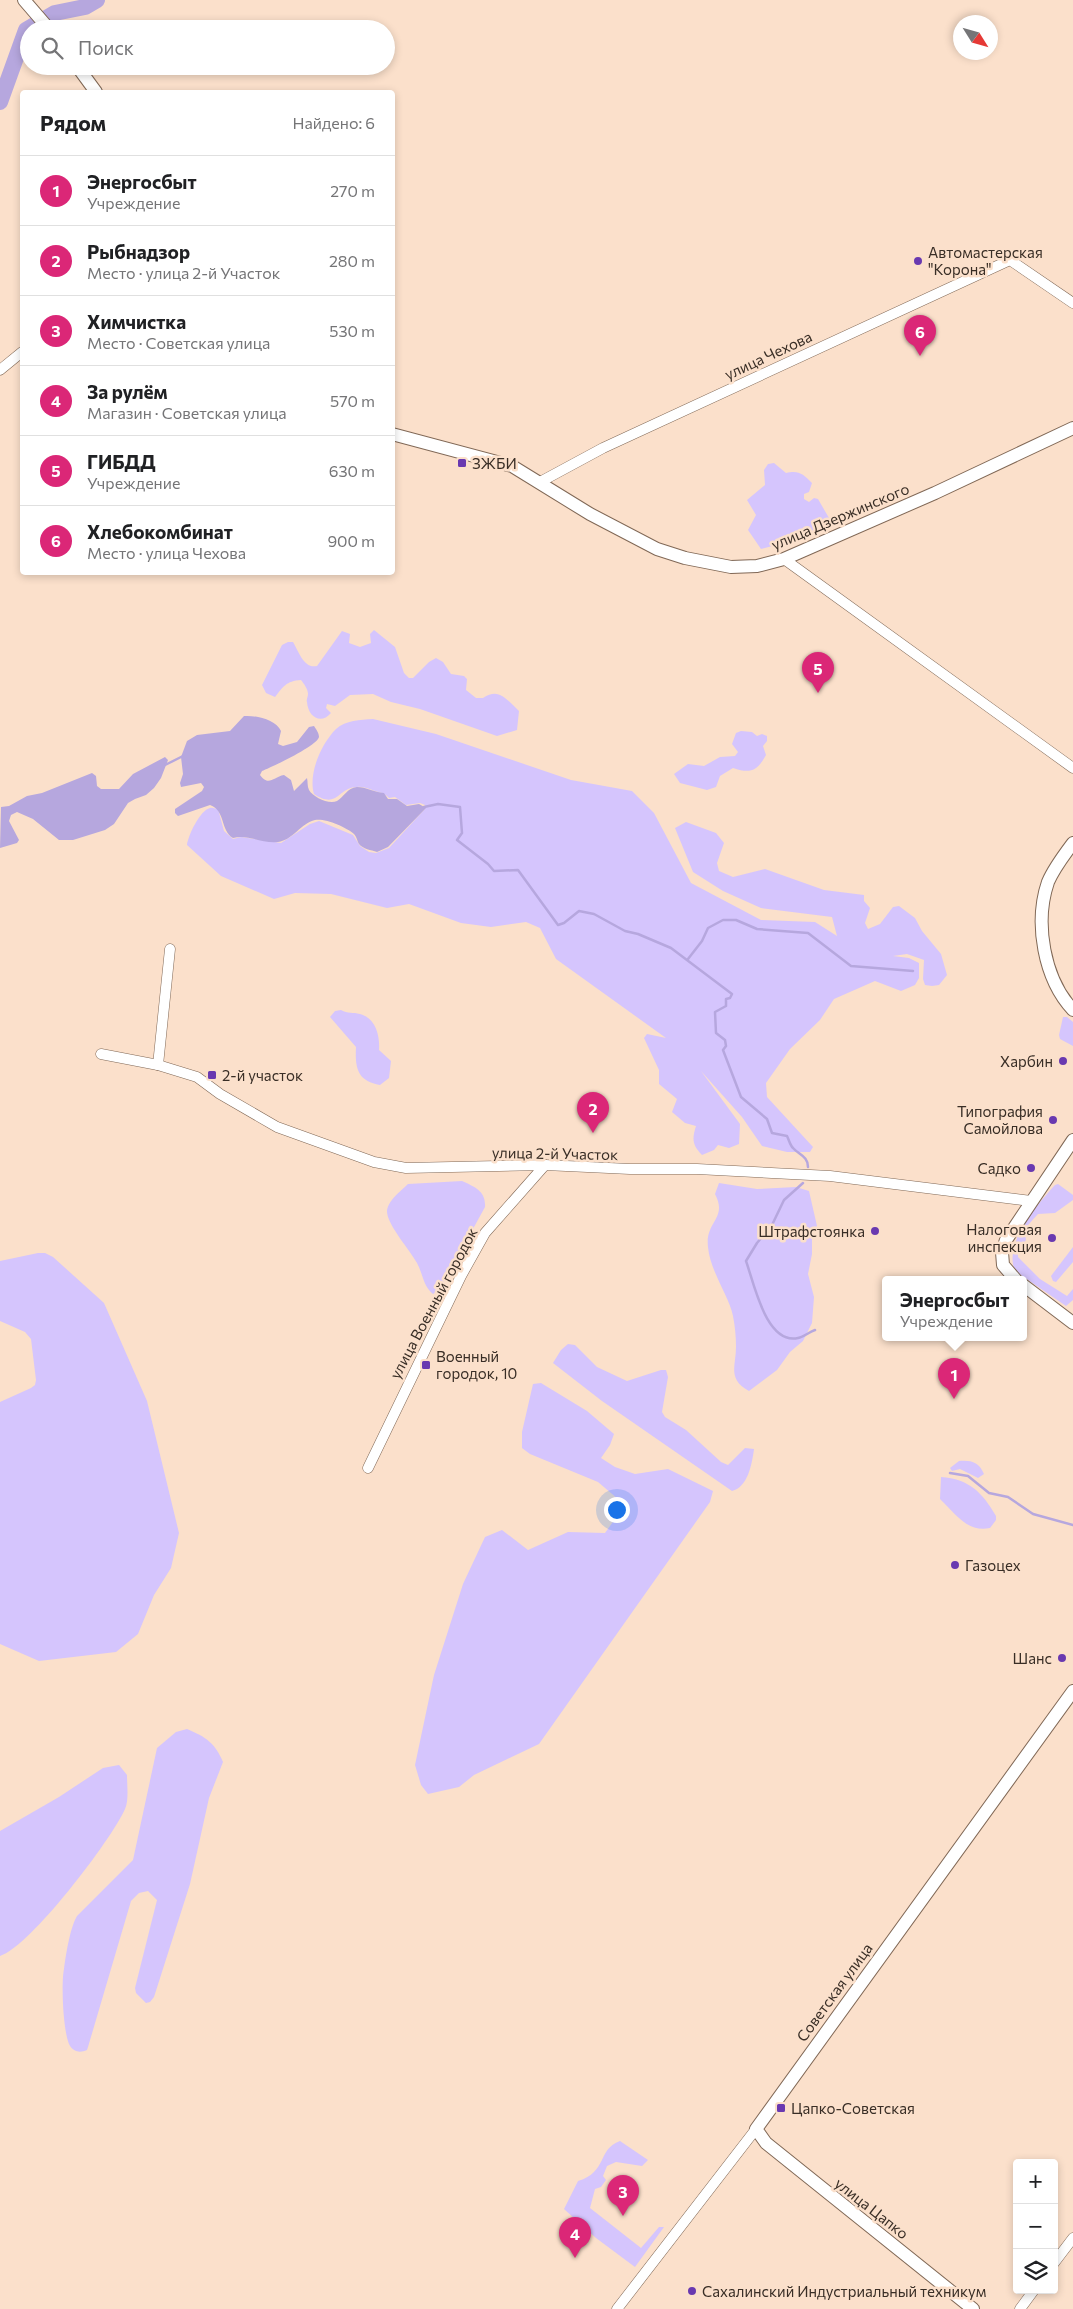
<!DOCTYPE html>
<html lang="ru">
<head>
<meta charset="utf-8">
<style>
	:root { --surface:#fff; --page:#f6f6f6; --text:#202124; --muted:#757577; --line:#e0e0e0; --accent:#db2777 }
	body { margin:0; font-family:Commissioner,sans-serif; background:var(--page); color:var(--text) }
	.controls { position:absolute; right:15px; bottom:15px; display:grid; overflow:hidden; border-radius:5px; box-shadow:0 2px 8px #0003 }
	.controls button { width:45px; height:45px; display:grid; place-items:center; padding:0; border:0; border-bottom:1px solid var(--line); background:var(--surface); color:var(--text); font:25px sans-serif }
	.compass { position:absolute; left:953px; top:15px; width:45px; height:45px; border-radius:50%; background:var(--surface); box-shadow:0 2px 8px #0003; rotate:127deg }
	.you { position:absolute; left:616px; top:1509px; width:18px; height:18px; margin:-12px; border:4px solid #fff; border-radius:50%; background:#1a73e8; box-shadow:0 0 0 8px #1a73e833 }
	.badge { display:grid; place-items:center; width:32px; height:32px; border-radius:50%; background:var(--accent); color:#fff; font-size:16px; font-weight:700 }
	.pin { position:absolute; translate:-50% -41px; filter:drop-shadow(0 1px 2px #0008) }
	.pin::after { content:''; position:absolute; top:26px; width:18px; height:15px; background:inherit; clip-path:polygon(0 0,100% 0,50% 100%) }
	.popup { position:absolute; left:882px; top:1276px; width:145px; height:65px; box-sizing:border-box; display:grid; place-content:center; border-radius:5px; background:var(--surface); filter:drop-shadow(0 1px 4px #0005); font-size:16px; white-space:nowrap; color:var(--muted) }
	.popup b { font-size:19px; color:var(--text) }
	.popup::after { content:''; position:absolute; left:50%; top:100%; margin-left:-10px; border:10px solid transparent; border-top-color:var(--surface) }
	.list { margin:0; padding:0; list-style:none }
	h2 { display:flex; justify-content:space-between; align-items:center; height:65px; margin:0; padding:0 20px; font-size:21px }
	h2 small { font-size:16px; font-weight:400; color:var(--muted) }
	.list li { display:grid; grid-template-columns:32px 1fr auto; gap:15px; align-items:center; box-sizing:border-box; height:70px; padding:0 20px; border-top:1px solid var(--line) }
	.list b { display:block; font-size:19px; white-space:nowrap }
	.list p { margin:0; font-size:16px; white-space:nowrap; color:var(--muted) }
	.list em { font-size:16px; font-style:normal; color:var(--muted) }
	.icon { flex:none; width:28px; height:28px; fill:none; stroke:currentColor; stroke-width:2; stroke-linecap:round; stroke-linejoin:round }
	.map { position:relative; flex:none; width:1073px; height:2309px; overflow:hidden }
	.search { position:absolute; background:var(--surface); box-shadow:0 2px 8px #0003; left:20px; top:20px; width:375px; height:55px; display:flex; align-items:center; gap:12px; box-sizing:border-box; padding:0 18px; border-radius:28px; color:var(--muted); font-size:19px }
	.panel { position:absolute; background:var(--surface); box-shadow:0 2px 8px #0003; left:20px; top:90px; width:375px; height:485px; border-radius:5px }
	.map>svg:first-child { display:block }
	.green { fill:#d5c5fd }
	.water { fill:#b6a7de }
	.lines { fill:none; stroke-linecap:round; stroke-linejoin:round }
	.stream { stroke:#b6a7de; stroke-width:2.5 }
	.river { stroke:#b6a7de; stroke-width:16 }
	.minor-casing { stroke:#806856; stroke-width:11 }
	.tertiary-casing { stroke:#806856; stroke-width:14 }
	.minor { stroke:#fff; stroke-width:10 }
	.tertiary { stroke:#fff; stroke-width:12 }
	.poi-dot { fill:#6939b0; stroke:#fbe0cb; stroke-width:2 }
	.labels { text-anchor:middle; dominant-baseline:central; stroke-width:5; stroke-linejoin:round; paint-order:stroke }
	.poi-label { font-size:15px; fill:#392e26; stroke:#fbe0cb; text-anchor:start }
	.street-label { font-size:15px; fill:#392e26; stroke:#fbe0cb }
</style>
</head>
<body>
<div class="map">
<svg width="1073" height="2309" viewBox="0 0 1073 2309">
	<rect width="100%" height="100%" fill="#fbe0cb"/>
	<!-- green -->
	<g class="green">
		<path d="M 774,463 L 786,473 C 799,470 803,474 812,483 L 809,492 L 804,494 L 804,499 L 809,502 L 814,498 L 818,499 L 829,518 L 814,531 L 799,539 L 761,549 L 748,530 L 756,515 L 747,500 L 765,485 L 764,470 L 768,464 Z"/>
		<path d="M 374,630 L 395,647 L 404,673 L 409,678 L 413,678 L 429,662 L 436,658 L 443,662 L 451,674 L 464,676 L 467,679 L 466,690 L 476,698 L 483,698 C 499,687 506,699 519,711 L 517,730 L 497,736 L 420,709 L 391,702 L 373,694 L 350,695 L 335,706 L 327,704 L 326,708 L 331,713 C 321,725 308,717 307,702 C 306,700 308,697 308,694 C 308,689 304,684 301,680 C 286,681 283,687 275,697 L 266,693 L 262,685 L 282,645 L 288,642 L 293,642 C 299,652 304,669 317,666 L 342,631 L 350,634 L 349,643 L 360,647 L 371,643 L 370,634 Z"/>
		<path d="M 373,719 L 436,734 L 571,780 L 632,791 L 654,813 L 691,883 L 761,920 L 815,922 L 837,936 L 832,917 L 761,908 L 723,891 L 693,872 L 675,828 L 686,822 L 716,833 L 724,843 L 717,863 L 719,871 L 733,877 L 765,869 L 824,890 L 864,895 L 864,901 L 870,908 L 865,923 L 868,929 L 880,924 L 893,907 L 899,906 L 915,918 L 922,931 L 941,954 L 947,975 L 939,985 L 932,986 L 925,985 L 923,979 L 924,960 L 907,954 L 893,956 L 909,958 L 919,963 L 919,978 L 915,985 L 901,991 L 875,981 L 834,999 L 820,1020 L 790,1049 L 766,1083 L 767,1097 L 813,1147 L 810,1152 L 787,1152 L 762,1146 L 742,1117 L 701,1071 L 740,1124 L 739,1144 L 729,1148 L 718,1145 L 714,1150 L 702,1155 C 692,1145 692,1139 696,1126 L 685,1123 L 672,1112 L 677,1099 L 659,1084 L 659,1070 L 644,1038 L 647,1034 L 666,1038 L 556,959 L 540,928 L 526,922 L 491,927 L 461,923 L 409,904 L 387,908 L 331,894 L 295,893 L 274,899 L 221,876 L 187,845 C 188,836 200,810 210,808 C 212,807 216,809 218,809 L 224,831 L 233,839 L 241,837 L 281,843 L 310,824 L 319,821 L 353,835 L 360,846 L 369,852 L 376,853 L 389,848 L 425,809 L 425,805 L 420,803 L 406,805 L 395,797 L 389,798 C 384,793 382,793 375,791 C 369,789 363,786 357,787 C 338,787 338,810 314,794 C 308,774 321,744 336,729 C 346,720 360,720 373,719 Z"/>
		<path d="M 741,731 L 752,732 L 757,736 L 762,734 L 767,736 L 767,741 L 763,746 L 766,755 C 757,771 751,774 733,768 L 720,776 L 716,787 L 707,790 L 680,783 L 674,774 L 688,764 L 704,766 L 720,757 L 735,756 L 738,752 L 732,744 L 736,733 Z"/>
		<path d="M 341,1010 C 348,1014 353,1012 360,1014 C 376,1018 380,1036 379,1050 L 391,1061 L 389,1078 L 380,1085 C 357,1081 355,1068 356,1047 L 330,1017 L 335,1011 Z"/>
		<polygon points="1063,1017 1067,1017 1073,1022 1073,1046 1060,1039 1059,1035"/>
		<path d="M 462,1181 C 475,1187 486,1191 485,1207 L 440,1289 L 433,1294 C 423,1286 423,1274 417,1263 C 410,1250 388,1226 387,1212 C 387,1201 401,1191 408,1184 Z"/>
		<path d="M 719,1183 L 757,1189 L 796,1187 L 809,1191 L 817,1226 L 812,1234 L 812,1254 L 808,1274 L 814,1297 L 812,1323 L 803,1341 L 790,1352 L 777,1370 L 749,1391 C 727,1379 736,1366 736,1347 C 736,1337 735,1326 733,1316 C 729,1296 710,1271 708,1247 C 705,1221 728,1219 715,1194 Z"/>
		<path d="M 1058,1184 L 1073,1195 L 1073,1200 L 1055,1213 L 1038,1214 C 1030,1223 1023,1228 1026,1240 L 1018,1252 L 1018,1257 L 1040,1279 L 1067,1296 L 1073,1289 L 1073,1300 L 1066,1306 L 1015,1271 C 1003,1243 1037,1205 1055,1185 Z"/>
		<polygon points="1073,1247 1073,1262 1056,1282 1053,1281 1051,1276"/>
		<polygon points="38,1253 45,1253 53,1257 104,1303 147,1401 179,1533 171,1568 154,1595 138,1634 116,1652 39,1661 0,1644 0,1402 31,1388 35,1385 36,1380 31,1339 25,1332 0,1321 0,1261"/>
		<path d="M 568,1344 L 575,1345 L 597,1367 L 627,1381 L 661,1370 L 666,1370 L 668,1377 L 662,1412 L 665,1417 L 686,1430 L 721,1462 L 728,1465 L 745,1448 L 754,1449 C 752,1464 748,1487 732,1491 L 602,1401 L 553,1363 L 561,1350 Z"/>
		<polygon points="541,1383 587,1411 614,1434 610,1445 601,1458 615,1467 635,1474 668,1469 713,1491 710,1502 539,1744 474,1775 459,1787 428,1794 421,1785 415,1765 434,1675 463,1584 485,1537 502,1530 528,1550 568,1532 605,1533 625,1505 598,1482 530,1454 522,1448 522,1432 533,1384"/>
		<path d="M 959,1461 C 971,1460 979,1462 984,1474 L 978,1478 L 960,1469 L 952,1471 L 950,1468 Z"/>
		<path d="M 941,1477 C 969,1479 982,1492 996,1516 L 996,1520 L 990,1528 C 967,1533 955,1513 940,1499 Z"/>
		<path d="M 187,1729 C 206,1737 215,1743 223,1762 L 209,1798 L 190,1884 L 154,1997 L 150,2002 L 146,2003 L 136,1993 L 135,1988 L 157,1900 L 148,1891 L 139,1893 L 131,1901 L 88,2047 L 87,2050 C 80,2053 74,2052 70,2046 C 63,2034 61,1983 64,1969 C 66,1954 70,1928 77,1916 L 133,1860 L 157,1748 L 176,1732 Z"/>
		<path d="M 119,1765 L 127,1775 C 127,1785 129,1800 125,1809 C 112,1839 30,1947 0,1956 L 0,1831 L 59,1797 L 103,1768 Z"/>
		<path d="M 620,2141 L 648,2160 L 642,2166 L 616,2162 L 607,2166 L 603,2176 L 606,2180 L 601,2187 L 595,2189 L 590,2208 L 641,2248 L 659,2227 L 664,2227 L 635,2267 L 596,2238 L 564,2209 L 578,2181 C 608,2172 597,2149 620,2141 Z"/>
	</g>
	<!-- water -->
	<g class="water">
		<path d="M 244,716 C 256,715 276,720 281,731 L 278,744 L 283,746 L 297,742 L 309,727 L 314,726 C 316,729 319,733 319,737 C 317,746 272,767 262,771 L 260,775 C 269,787 273,777 284,775 L 291,780 L 294,791 L 307,778 C 308,782 307,786 309,790 C 313,797 329,805 337,801 C 344,797 347,788 357,787 C 366,787 374,792 384,793 L 388,799 L 397,799 L 407,806 L 419,804 L 426,808 L 388,847 L 377,852 C 371,850 363,849 359,844 C 357,841 357,837 354,834 C 346,827 325,818 315,820 C 301,823 293,840 278,842 C 263,844 248,834 233,838 C 220,830 226,811 210,805 L 178,816 L 175,813 L 175,809 L 202,791 L 204,787 L 201,783 L 181,787 L 180,783 L 183,774 L 181,757 L 187,741 L 197,735 L 230,731 Z"/>
		<polygon points="165,757 168,760 161,778 154,788 146,795 135,799 128,803 114,824 105,830 73,840 59,840 33,819 17,812 11,815 9,821 19,840 17,843 0,848 1,807 9,806 27,796 42,793 92,773 96,776 97,786 101,789 119,789 133,774"/>
	</g>
	<g class="lines">
		<!-- stream -->
		<g class="stream">
			<polyline points="165,765 183,756"/>
			<path d="M 424,807 L 438,804 L 460,807 L 462,833 L 457,840 L 488,864 L 494,871 L 518,870 L 558,925 L 564,923 L 579,911 L 594,914 L 625,931 L 638,934 L 671,948 L 732,994 L 730,998 L 726,999 L 726,1006 L 715,1012 L 716,1033 L 725,1040 L 726,1046 L 723,1050 L 741,1097 L 767,1119 L 772,1133 L 787,1136 C 789,1140 790,1145 793,1148 C 799,1155 808,1156 808,1167"/>
			<polyline points="688,959 702,941 708,928 723,920 736,920 757,929 808,933 851,966 913,971"/>
			<path d="M 803,1183 L 784,1200 L 772,1225 L 757,1243 L 746,1261 C 754,1283 766,1345 798,1338 C 804,1337 809,1332 815,1330"/>
			<polyline points="950,1473 968,1476 989,1493 1008,1497 1033,1514 1073,1525"/>
		</g>
		<!-- river -->
		<polyline class="river" points="0,102 26,30 55,13 85,7 97,0"/>
		<!-- minor casing -->
		<g class="minor-casing">
			<g id="minor">
				<polyline points="0,370 22,352"/>
				<polyline points="540,482 603,448 1010,260 1073,303"/>
				<polyline points="784,559 1073,768"/>
				<polyline points="101,1054 158,1065 197,1077 220,1094 277,1127 374,1162 406,1168 545,1165 630,1169 697,1169 830,1176 1031,1201"/>
				<polyline points="158,1065 170,949"/>
				<polyline points="368,1468 461,1276 485,1233 545,1165"/>
				<polyline points="1054,2263 1073,2238"/>
				<polyline points="617,2309 756,2129"/>
				<polyline points="1020,2309 1034,2290"/>
			</g>
		</g>
		<!-- tertiary casing -->
		<g class="tertiary-casing">
			<g id="tertiary">
				<polyline points="24,0 49,29"/>
				<polyline points="77,66 96,92"/>
				<polyline points="392,434 512,466 590,514 657,549 685,558 731,567 757,566 784,559 935,493 1073,428"/>
				<path d="M 1073,843 C 1064,855 1054,868 1048,882 C 1034,923 1044,979 1073,1010"/>
				<polyline points="1016,1280 1003,1265 1002,1252 1006,1240 1073,1140"/>
				<polyline points="1023,1285 1073,1323"/>
				<polyline points="973,2309 766,2143 756,2129 1073,1691"/>
			</g>
		</g>
		<!-- minor -->
		<use href="#minor" class="minor"/>
		<!-- tertiary -->
		<use href="#tertiary" class="tertiary"/>
	</g>
	<!-- markers -->
	<g class="poi-dot">
		<circle cx="918" cy="261" r="5"/>
		<rect x="457" y="458" width="10" height="10" rx="2.5"/>
		<circle cx="1063" cy="1061" r="5"/>
		<rect x="207" y="1070" width="10" height="10" rx="2.5"/>
		<circle cx="1053" cy="1120" r="5"/>
		<circle cx="1031" cy="1168" r="5"/>
		<circle cx="875" cy="1231" r="5"/>
		<circle cx="1052" cy="1238" r="5"/>
		<rect x="421" y="1360" width="10" height="10" rx="2.5"/>
		<circle cx="955" cy="1565" r="5"/>
		<circle cx="1062" cy="1658" r="5"/>
		<rect x="776" y="2103" width="10" height="10" rx="2.5"/>
		<circle cx="692" cy="2291" r="5"/>
	</g>
	<g class="labels">
		<!-- poi labels -->
		<g class="poi-label">
			<text x="928" y="252">Автомастерская<tspan x="928" dy="17">"Корона"</tspan></text>
			<text x="472" y="463">ЗЖБИ</text>
			<text x="1053" y="1061" text-anchor="end">Харбин</text>
			<text x="222" y="1075">2-й участок</text>
			<text x="1043" y="1111" text-anchor="end">Типография<tspan x="1043" dy="17">Самойлова</tspan></text>
			<text x="1021" y="1168" text-anchor="end">Садко</text>
			<text x="1042" y="1229" text-anchor="end">Налоговая<tspan x="1042" dy="17">инспекция</tspan></text>
			<text x="865" y="1231" text-anchor="end">Штрафстоянка</text>
			<text x="436" y="1356">Военный<tspan x="436" dy="17">городок, 10</tspan></text>
			<text x="965" y="1565">Газоцех</text>
			<text x="1052" y="1658" text-anchor="end">Шанс</text>
			<text x="791" y="2108">Цапко-Советская</text>
			<text x="702" y="2291">Сахалинский Индустриальный техникум</text>
		</g>
		<!-- street labels -->
		<g class="street-label">
			<text transform="translate(768 355) rotate(-25)">улица Чехова</text>
			<text transform="translate(840 516) rotate(-23)">улица Дзержинского</text>
			<text transform="translate(555 1153) rotate(1)">улица 2-й Участок</text>
			<text transform="translate(433 1303) rotate(-62)">улица Военный городок</text>
			<text transform="translate(834 1992) rotate(-54)">Советская улица</text>
			<text transform="translate(872 2208) rotate(38)">улица Цапко</text>
		</g>
	</g>
</svg>
<div class="controls">
<button>+</button>
<button>−</button>
<button><svg class="icon" aria-label="layers" viewBox="0 0 24 24"><path d="M12 4l9 5-9 5-9-5zM3 14l9 5 9-5"/></svg></button>
</div>
<svg class="compass" viewBox="-18 -18 36 36"><path d="M0-13l5 13h-10z" fill="#e53935"/><path d="M0 13l5-13h-10z" fill="#757577"/></svg>
<div class="you"></div>
<div class="pin badge" style="left:954px;top:1399px">1</div>
<div class="popup"><b>Энергосбыт</b>Учреждение</div>
<div class="pin badge" style="left:593px;top:1133px">2</div>
<div class="pin badge" style="left:623px;top:2216px">3</div>
<div class="pin badge" style="left:575px;top:2258px">4</div>
<div class="pin badge" style="left:818px;top:693px">5</div>
<div class="pin badge" style="left:920px;top:356px">6</div>
<div class="search"><svg class="icon" aria-label="search" viewBox="0 0 24 24"><circle cx="10" cy="10" r="6"/><path d="M15 15l6 6"/></svg>Поиск</div>
<section class="panel">
<h2>Рядом<small>Найдено: 6</small></h2>
<ul class="list">
<li><span class="badge">1</span><div><b>Энергосбыт</b><p>Учреждение</p></div><em>270 m</em></li>
<li><span class="badge">2</span><div><b>Рыбнадзор</b><p>Место · улица 2-й Участок</p></div><em>280 m</em></li>
<li><span class="badge">3</span><div><b>Химчистка</b><p>Место · Советская улица</p></div><em>530 m</em></li>
<li><span class="badge">4</span><div><b>За рулём</b><p>Магазин · Советская улица</p></div><em>570 m</em></li>
<li><span class="badge">5</span><div><b>ГИБДД</b><p>Учреждение</p></div><em>630 m</em></li>
<li><span class="badge">6</span><div><b>Хлебокомбинат</b><p>Место · улица Чехова</p></div><em>900 m</em></li>
</ul>
</section>
</div>
</body>
</html>
